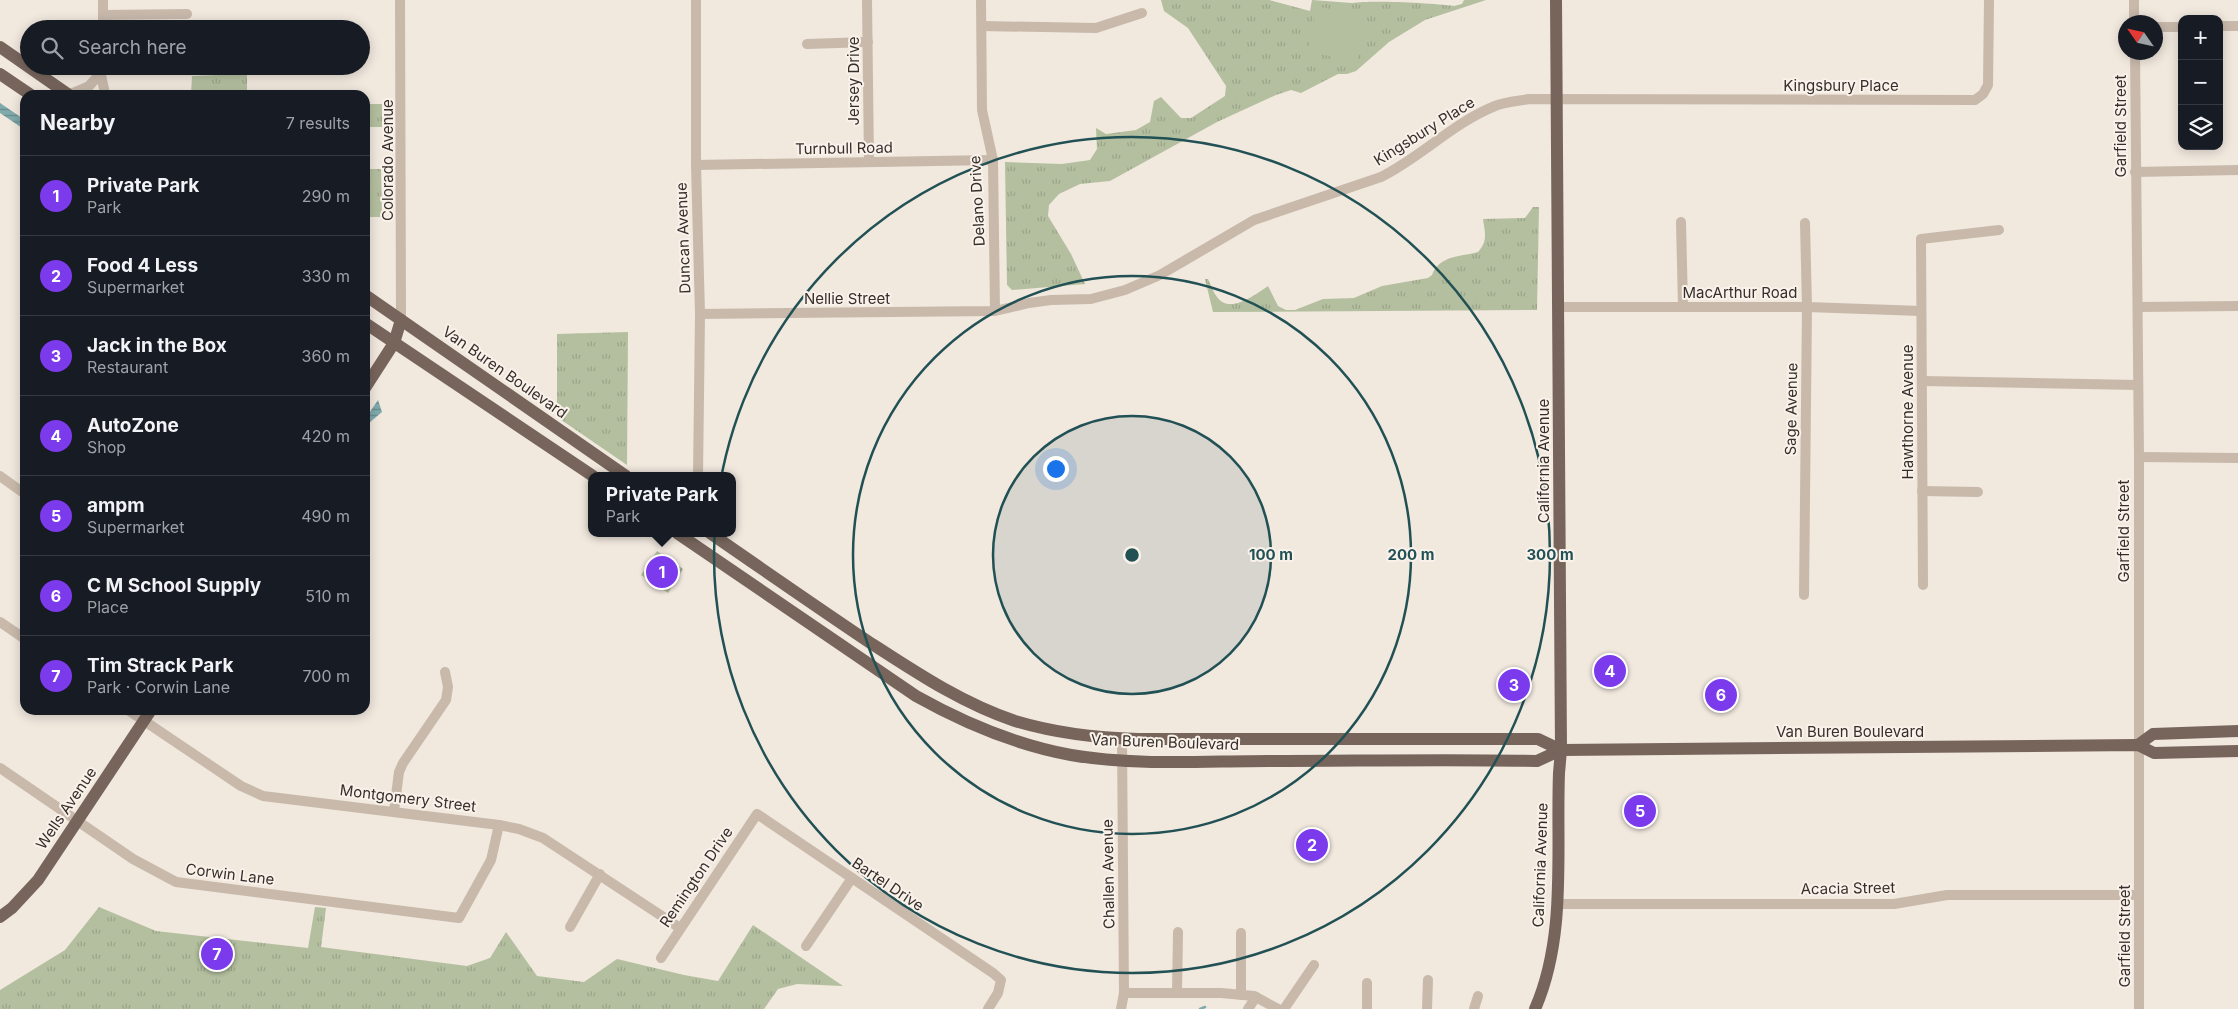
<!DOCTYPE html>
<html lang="en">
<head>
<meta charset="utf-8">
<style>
	:root { --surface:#171b24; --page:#242831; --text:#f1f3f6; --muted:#9ea1a6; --line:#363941; --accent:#7c3aed }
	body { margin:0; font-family:Inter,sans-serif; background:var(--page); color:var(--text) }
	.controls { position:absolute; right:15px; top:15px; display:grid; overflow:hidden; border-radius:10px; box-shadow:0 2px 12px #0003 }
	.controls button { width:45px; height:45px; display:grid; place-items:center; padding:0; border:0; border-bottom:1px solid var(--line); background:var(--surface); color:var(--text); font:25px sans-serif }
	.compass { position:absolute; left:2118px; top:15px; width:45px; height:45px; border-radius:50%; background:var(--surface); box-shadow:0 2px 12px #0003; rotate:304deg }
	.you { position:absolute; left:1055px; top:468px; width:18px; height:18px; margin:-12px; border:4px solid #fff; border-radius:50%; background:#1a73e8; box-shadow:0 0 0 8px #1a73e833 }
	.badge { display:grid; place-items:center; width:32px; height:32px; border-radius:50%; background:var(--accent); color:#fff; font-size:16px; font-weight:700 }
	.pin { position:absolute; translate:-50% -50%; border:2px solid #fff; box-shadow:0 1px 5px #0006 }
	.popup { position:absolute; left:588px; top:472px; width:148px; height:65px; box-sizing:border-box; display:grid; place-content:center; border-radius:10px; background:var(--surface); filter:drop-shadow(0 1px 4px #0005); font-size:16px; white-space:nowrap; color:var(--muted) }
	.popup b { font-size:19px; color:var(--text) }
	.popup::after { content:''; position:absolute; left:50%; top:100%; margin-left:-10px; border:10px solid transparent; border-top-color:var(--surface) }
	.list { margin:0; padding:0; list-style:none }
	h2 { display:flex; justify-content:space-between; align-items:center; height:65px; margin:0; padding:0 20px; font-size:21px }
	h2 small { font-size:16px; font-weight:400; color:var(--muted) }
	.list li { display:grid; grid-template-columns:32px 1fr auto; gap:15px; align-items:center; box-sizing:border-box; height:80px; padding:0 20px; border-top:1px solid var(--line) }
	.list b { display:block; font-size:19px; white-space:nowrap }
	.list p { margin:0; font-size:16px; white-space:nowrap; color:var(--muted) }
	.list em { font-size:16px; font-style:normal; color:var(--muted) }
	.icon { flex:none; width:28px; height:28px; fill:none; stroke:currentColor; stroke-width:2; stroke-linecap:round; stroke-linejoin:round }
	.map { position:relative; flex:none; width:2238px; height:1009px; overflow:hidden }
	.search { position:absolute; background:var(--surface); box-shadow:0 2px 12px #0003; left:20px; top:20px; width:350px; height:55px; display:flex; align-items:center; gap:12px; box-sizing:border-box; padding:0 18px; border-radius:28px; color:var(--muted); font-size:19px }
	.panel { position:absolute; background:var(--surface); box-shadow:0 2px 12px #0003; left:20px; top:90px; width:350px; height:625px; border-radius:15px }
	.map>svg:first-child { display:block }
	.grass { fill:url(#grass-tufts) }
	.garden { fill:#b4bf9f }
	.water { fill:url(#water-rules) }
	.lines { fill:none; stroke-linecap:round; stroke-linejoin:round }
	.stream { stroke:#7faaac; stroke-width:2.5 }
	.minor { stroke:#c8b9ab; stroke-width:10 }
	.major { stroke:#77655c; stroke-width:12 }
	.ring { fill:none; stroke:#225155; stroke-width:2.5 }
	.labels { text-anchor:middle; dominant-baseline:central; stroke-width:4; stroke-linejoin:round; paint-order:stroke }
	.street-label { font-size:15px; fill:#372e2a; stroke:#f9f2eb }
	.centre { fill:#225155; stroke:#f9f2eb; stroke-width:2.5 }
	.ring-label { font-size:15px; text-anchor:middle; font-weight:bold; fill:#225155; stroke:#f9f2eb; stroke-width:4; stroke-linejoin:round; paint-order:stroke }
</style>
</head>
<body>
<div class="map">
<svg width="2238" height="1009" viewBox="0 0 2238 1009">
	<defs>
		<pattern id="grass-tufts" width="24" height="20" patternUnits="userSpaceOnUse" patternTransform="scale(1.25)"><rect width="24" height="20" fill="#b4bf9f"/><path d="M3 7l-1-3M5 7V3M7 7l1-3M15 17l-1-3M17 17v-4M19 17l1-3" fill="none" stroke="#9ba489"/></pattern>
		<pattern id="water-rules" width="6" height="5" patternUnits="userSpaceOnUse" patternTransform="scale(1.25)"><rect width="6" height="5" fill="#7faaac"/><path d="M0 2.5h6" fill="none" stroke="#698b8c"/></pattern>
	</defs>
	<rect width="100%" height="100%" fill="#f1e8de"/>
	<!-- grass -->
	<g class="grass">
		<path d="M 1161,0 L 1269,0 L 1310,11 L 1312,0 L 1352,3 C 1372,0 1431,3 1454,6 L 1462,4 L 1464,0 L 1486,0 L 1425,20 L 1389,42 L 1356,71 L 1347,74 L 1338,74 L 1301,93 L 1291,90 L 1276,95 L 1217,122 L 1110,181 L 1080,184 L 1059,194 L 1049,205 L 1048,216 L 1071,254 L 1085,284 L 1012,290 L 1007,285 L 1005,162 L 1062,164 L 1090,160 L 1097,149 L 1096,128 L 1106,134 L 1136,130 L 1150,122 L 1154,101 L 1161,97 L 1181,118 L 1191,118 L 1225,96 L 1226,86 L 1188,28 L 1164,11 Z"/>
		<polygon points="247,74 247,95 191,95 192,76"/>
		<rect x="365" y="104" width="17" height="23"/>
		<polygon points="365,169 381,169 382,217 365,217"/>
		<path d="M 1533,207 L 1539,207 L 1537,310 L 1213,312 L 1205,279 L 1208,279 C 1211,285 1213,292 1217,297 C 1230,315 1256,294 1268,286 L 1278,306 L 1286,310 L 1295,310 L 1323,299 L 1354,298 L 1382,286 L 1428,278 L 1432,275 C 1440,255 1460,257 1478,252 C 1488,241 1485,233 1483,219 L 1525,218 Z"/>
		<polygon points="628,332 627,465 557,417 557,334"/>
		<polygon points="657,551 683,569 668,593 641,575"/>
		<polygon points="99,907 156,931 308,948 315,907 326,908 321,947 467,966 490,958 506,932 537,976 584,982 617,959 684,975 718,981 753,925 843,986 797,984 778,989 764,1009 0,1009 0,990 65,950"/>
	</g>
	<!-- garden -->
	<polygon class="garden" points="1320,7 1362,15 1365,20 1357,59 1353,61 1310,52 1308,49 1316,10"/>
	<!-- water -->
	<g class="water">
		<polygon points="0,103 25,120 25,130 0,113"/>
		<polygon points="378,400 382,412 369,423 365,419"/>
	</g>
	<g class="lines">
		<!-- stream -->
		<polyline class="stream" points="1200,1009 1205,1007"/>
		<!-- minor -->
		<g class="minor">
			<polyline points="400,0 401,320"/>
			<polyline points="696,0 696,165 700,314 698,476"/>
			<polyline points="867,0 869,162"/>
			<polyline points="981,0 982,110 993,160 995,311"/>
			<polyline points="2134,0 2134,22"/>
			<polyline points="103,15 187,14"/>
			<polyline points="982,26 1096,28 1142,13"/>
			<polyline points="2219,26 2238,26"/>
			<polyline points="2156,27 2182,27"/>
			<polyline points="103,29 103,0"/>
			<polyline points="807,44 868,42"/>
			<polyline points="2135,52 2139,457 2139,1009"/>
			<path d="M 100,66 C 100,76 104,85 105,95"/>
			<polyline points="68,95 89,86 100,74"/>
			<polyline points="696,165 993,160"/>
			<polyline points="2135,172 2238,170"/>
			<polyline points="1681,222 1683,306"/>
			<polyline points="1558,307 1807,307 1921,311"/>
			<polyline points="2138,307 2238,306"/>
			<path d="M 700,314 L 995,311 L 1029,303 L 1051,300 L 1091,299 L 1125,290 L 1160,275 L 1254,220 L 1381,177 C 1421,157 1453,123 1495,106 C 1505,102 1518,101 1529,99 L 1975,100 L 1983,94 L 1988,85 L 1989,0"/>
			<polyline points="1922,381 2137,385"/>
			<polyline points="2139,457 2238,458"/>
			<polyline points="0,476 25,494"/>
			<polyline points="1922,491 1978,492"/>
			<polyline points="1923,585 1921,239 1999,230"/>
			<polyline points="1804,595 1807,307 1805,223"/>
			<polyline points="0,622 25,639"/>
			<polyline points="128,710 241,786 263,796 499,825 519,829 543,838 680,928"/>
			<polyline points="0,768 133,859 176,882 459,918 491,860 499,825"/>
			<polyline points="394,811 399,772 403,763 446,700 448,687 445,672"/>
			<polyline points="1557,904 1894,904 1947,895 2139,895"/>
			<polyline points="570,927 600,874"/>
			<polyline points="806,946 852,878"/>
			<polyline points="661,958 757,814 993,973 1001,980 998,993 988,1009"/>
			<polyline points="1367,983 1367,1009"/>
			<polyline points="1124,993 1221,993 1254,996 1278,1009"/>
			<polyline points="1177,993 1178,932"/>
			<polyline points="1241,995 1241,933"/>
			<polyline points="1121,1009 1124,993 1122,738"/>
			<polyline points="1248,1009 1256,997"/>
			<polyline points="1284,1009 1314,965"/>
			<polyline points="1427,1009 1428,980"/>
			<polyline points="1474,1009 1478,996"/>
		</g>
		<!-- major -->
		<g class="major">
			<polyline points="0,47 69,95"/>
			<polyline points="0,74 31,95"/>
			<polyline points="365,295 626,476"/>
			<polyline points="365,323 593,476"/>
			<polyline points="365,388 394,343 401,320"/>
			<path d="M 677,533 L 916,696 C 964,723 1017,745 1071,755 C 1135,766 1203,761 1268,761 C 1357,761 1447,759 1537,761 L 1561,750"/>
			<path d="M 710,533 C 762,569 814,605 866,640 C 914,671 961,703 1015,721 C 1055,733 1096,738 1138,739 L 1538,739 L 1561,750 L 2138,745 L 2154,753 L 2238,751"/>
			<polyline points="2138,745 2153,734 2238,731"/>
			<polyline points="0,917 12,908 38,880 151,710"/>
			<path d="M 1535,1009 C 1567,936 1556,851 1559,773 L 1561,750 L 1556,0"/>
		</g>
	</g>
	<!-- distance rings -->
	<circle cx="1132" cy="555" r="139" fill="#225155" fill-opacity=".12"/>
	<g class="ring">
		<circle cx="1132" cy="555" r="139"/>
		<circle cx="1132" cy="555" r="279"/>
		<circle cx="1132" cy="555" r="418"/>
	</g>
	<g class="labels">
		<!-- street labels -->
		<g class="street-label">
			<text transform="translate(853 81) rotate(-90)">Jersey Drive</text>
			<text x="1841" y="85">Kingsbury Place</text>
			<text transform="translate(2120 126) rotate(-90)">Garfield Street</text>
			<text transform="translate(1424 131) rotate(-32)">Kingsbury Place</text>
			<text transform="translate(844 148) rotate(-1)">Turnbull Road</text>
			<text transform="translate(387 160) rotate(-90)">Colorado Avenue</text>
			<text transform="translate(977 201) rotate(-93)">Delano Drive</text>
			<text transform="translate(683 238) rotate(-92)">Duncan Avenue</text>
			<text x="1740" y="292">MacArthur Road</text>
			<text x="847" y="298">Nellie Street</text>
			<text transform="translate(505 372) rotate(35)">Van Buren Boulevard</text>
			<text transform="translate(1791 409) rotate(-89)">Sage Avenue</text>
			<text transform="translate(1907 412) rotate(-90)">Hawthorne Avenue</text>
			<text transform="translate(1543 461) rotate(-90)">California Avenue</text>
			<text transform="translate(2123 531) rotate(-90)">Garfield Street</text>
			<text x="1850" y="731">Van Buren Boulevard</text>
			<text transform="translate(1165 742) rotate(2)">Van Buren Boulevard</text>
			<text transform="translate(408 798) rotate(7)">Montgomery Street</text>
			<text transform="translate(66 808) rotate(-56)">Wells Avenue</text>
			<text transform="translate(1540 865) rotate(-88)">California Avenue</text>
			<text transform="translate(230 874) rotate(7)">Corwin Lane</text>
			<text transform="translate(1108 874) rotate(-91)">Challen Avenue</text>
			<text transform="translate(696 877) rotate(-56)">Remington Drive</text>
			<text transform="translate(888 884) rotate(34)">Bartel Drive</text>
			<text transform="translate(1848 888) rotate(-1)">Acacia Street</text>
			<text transform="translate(2124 936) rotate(-90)">Garfield Street</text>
		</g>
	</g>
	<circle cx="1132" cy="555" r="8" class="centre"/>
	<g class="ring-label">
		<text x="1271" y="560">100 m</text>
		<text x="1411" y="560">200 m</text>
		<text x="1550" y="560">300 m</text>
	</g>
</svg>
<div class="controls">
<button>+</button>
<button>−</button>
<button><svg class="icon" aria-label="layers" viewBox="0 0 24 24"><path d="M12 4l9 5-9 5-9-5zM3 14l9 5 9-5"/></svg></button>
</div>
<svg class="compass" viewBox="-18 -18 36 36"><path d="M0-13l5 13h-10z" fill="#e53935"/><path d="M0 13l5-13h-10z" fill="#9ea1a6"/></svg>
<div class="you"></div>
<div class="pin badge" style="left:662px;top:572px">1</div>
<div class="popup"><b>Private Park</b>Park</div>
<div class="pin badge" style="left:1312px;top:845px">2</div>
<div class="pin badge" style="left:1514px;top:685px">3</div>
<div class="pin badge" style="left:1610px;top:671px">4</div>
<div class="pin badge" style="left:1640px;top:811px">5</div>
<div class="pin badge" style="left:1721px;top:695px">6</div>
<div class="pin badge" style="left:217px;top:954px">7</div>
<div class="search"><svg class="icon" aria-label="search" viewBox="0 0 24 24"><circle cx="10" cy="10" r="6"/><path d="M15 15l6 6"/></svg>Search here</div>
<section class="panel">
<h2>Nearby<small>7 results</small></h2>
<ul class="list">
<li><span class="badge">1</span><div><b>Private Park</b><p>Park</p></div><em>290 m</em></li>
<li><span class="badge">2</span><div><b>Food 4 Less</b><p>Supermarket</p></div><em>330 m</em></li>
<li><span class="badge">3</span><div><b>Jack in the Box</b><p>Restaurant</p></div><em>360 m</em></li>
<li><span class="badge">4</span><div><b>AutoZone</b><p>Shop</p></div><em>420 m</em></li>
<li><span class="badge">5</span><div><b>ampm</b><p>Supermarket</p></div><em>490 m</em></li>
<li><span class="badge">6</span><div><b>C M School Supply</b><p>Place</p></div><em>510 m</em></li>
<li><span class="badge">7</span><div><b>Tim Strack Park</b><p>Park · Corwin Lane</p></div><em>700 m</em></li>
</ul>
</section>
</div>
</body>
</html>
